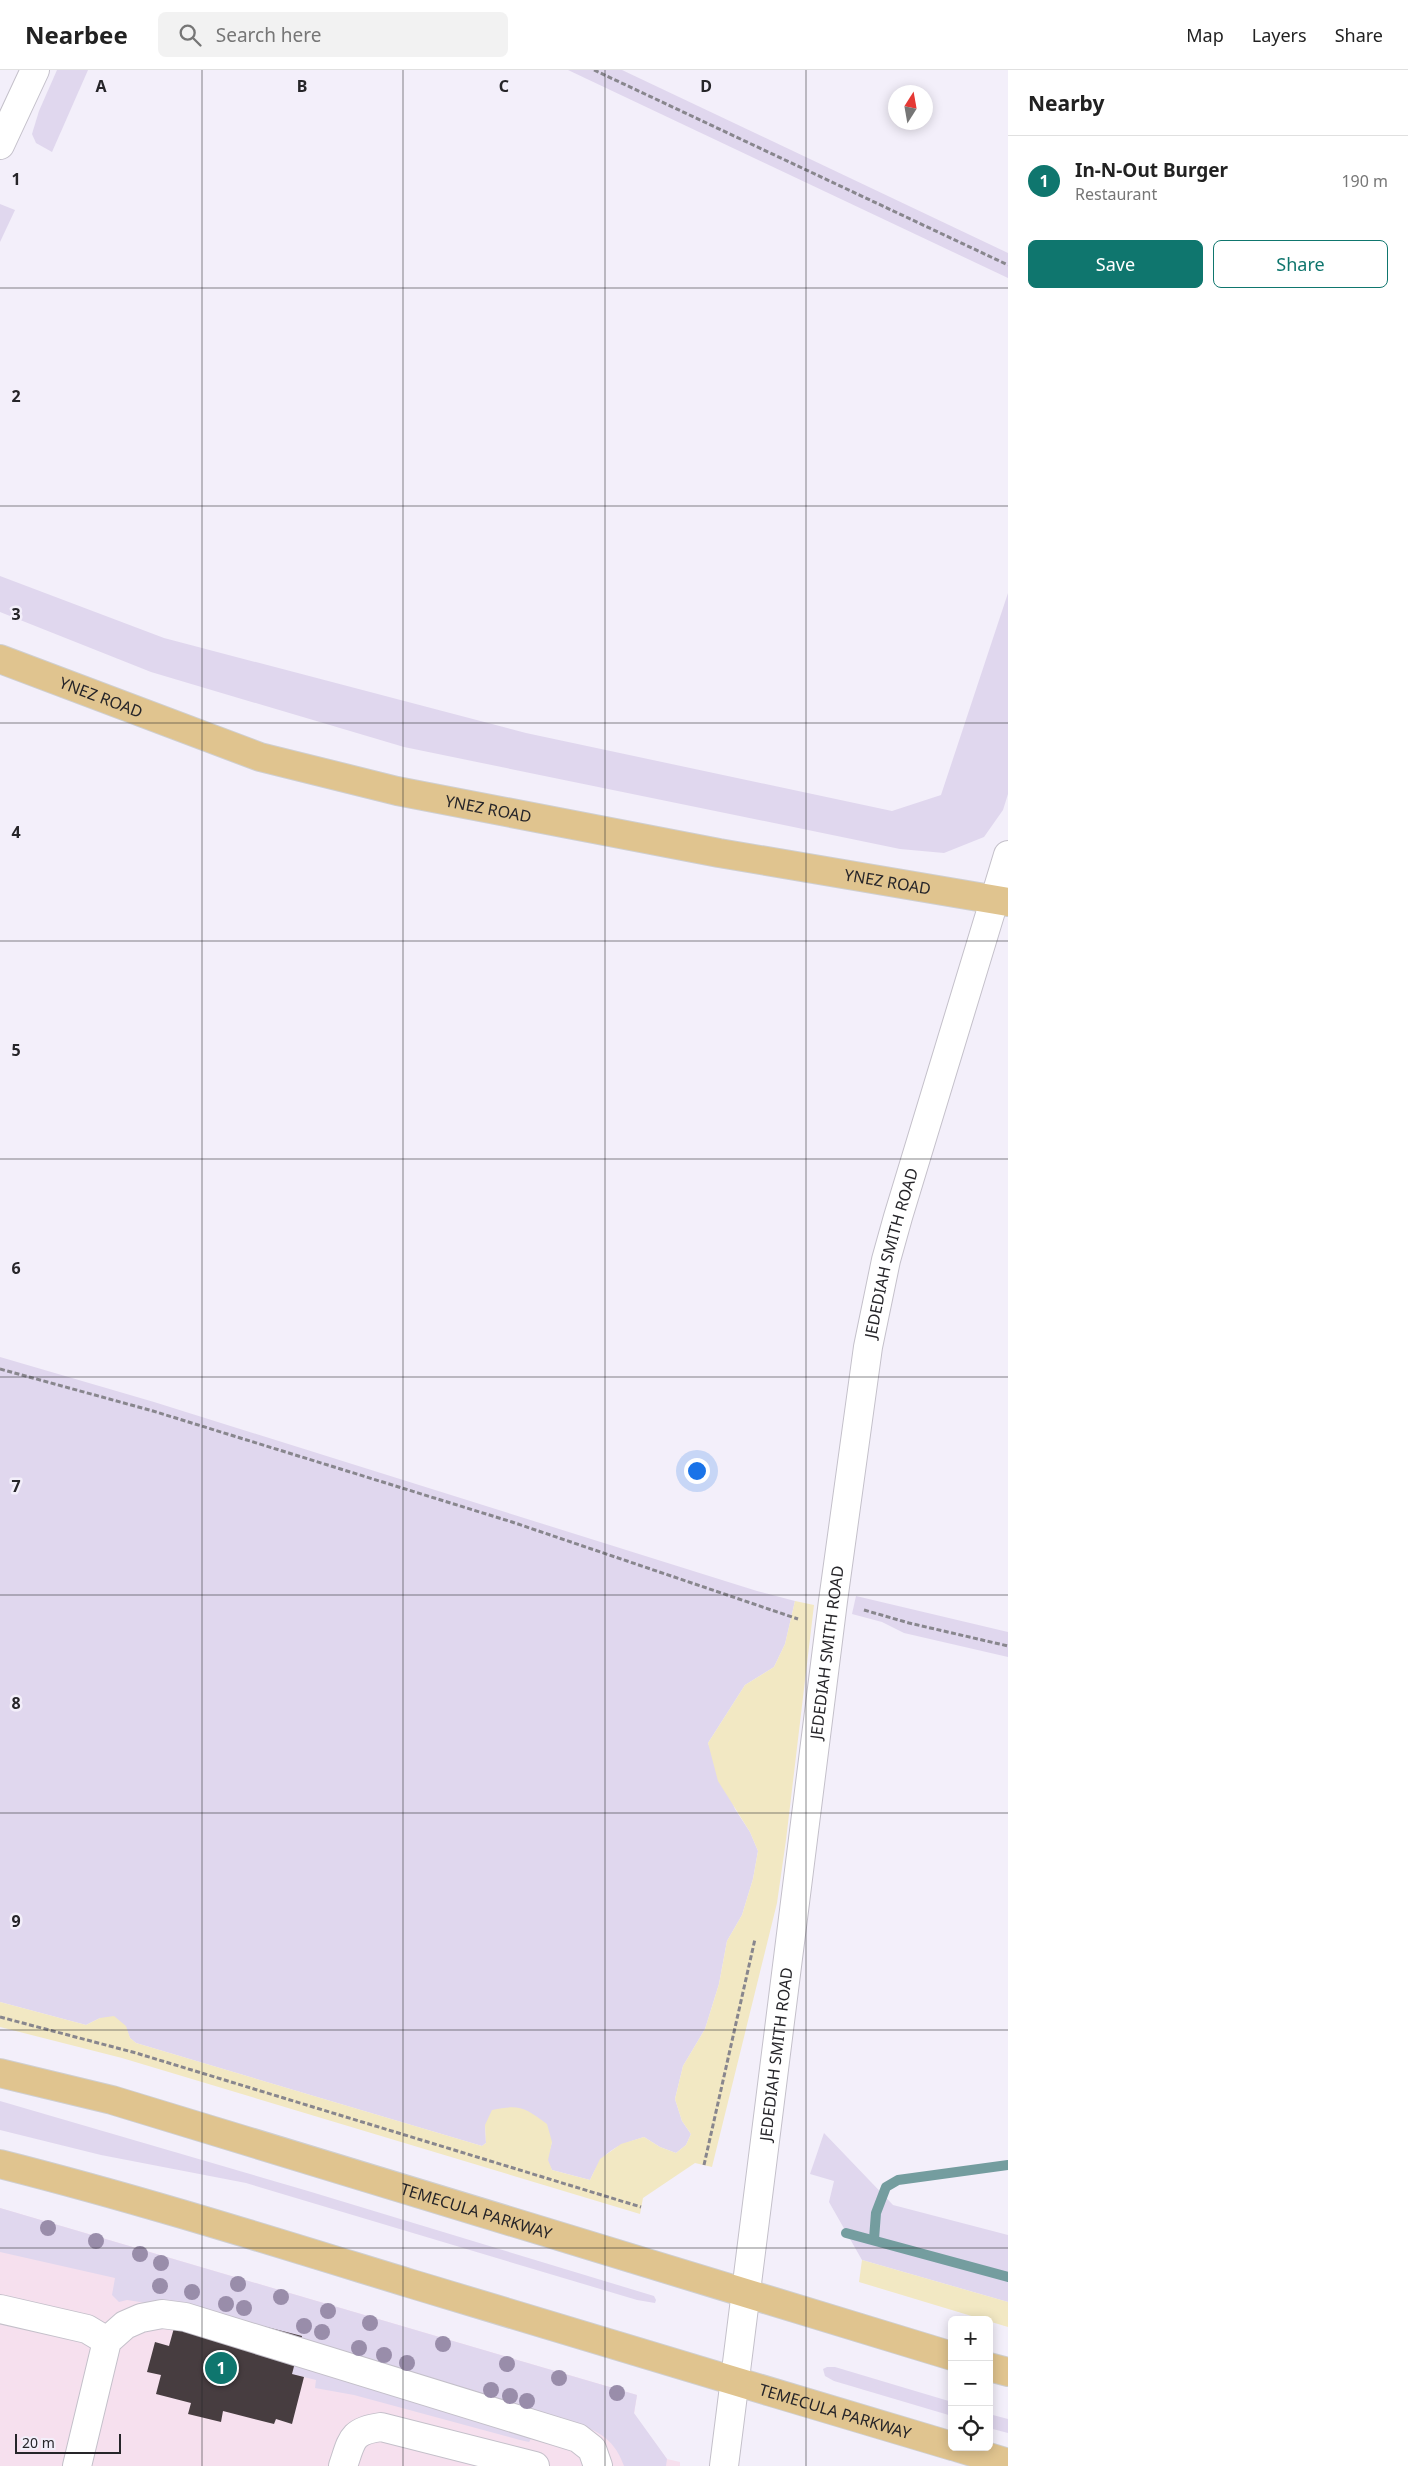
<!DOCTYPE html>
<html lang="en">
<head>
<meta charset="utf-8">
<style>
	:root { --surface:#fff; --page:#f2f2f2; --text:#222; --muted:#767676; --line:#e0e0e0; --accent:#0f766e }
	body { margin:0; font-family:"Noto Sans",sans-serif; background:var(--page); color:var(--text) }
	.controls { position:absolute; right:15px; bottom:15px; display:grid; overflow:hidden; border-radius:8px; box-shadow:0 2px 12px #0003 }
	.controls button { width:45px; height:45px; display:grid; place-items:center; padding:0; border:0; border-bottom:1px solid var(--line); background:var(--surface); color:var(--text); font:25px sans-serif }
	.compass { position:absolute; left:888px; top:15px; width:45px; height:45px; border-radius:50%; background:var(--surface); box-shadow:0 2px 12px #0003; rotate:11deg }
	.scale { position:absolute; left:15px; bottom:12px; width:106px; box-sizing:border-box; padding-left:5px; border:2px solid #262529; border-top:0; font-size:14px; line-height:18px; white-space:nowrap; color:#262529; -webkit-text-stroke:4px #f3effa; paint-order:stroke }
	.you { position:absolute; left:696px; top:1400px; width:18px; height:18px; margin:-12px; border:4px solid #fff; border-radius:50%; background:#1a73e8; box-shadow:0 0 0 8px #1a73e833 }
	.badge { display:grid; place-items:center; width:32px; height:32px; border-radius:50%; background:var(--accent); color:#fff; font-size:16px; font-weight:700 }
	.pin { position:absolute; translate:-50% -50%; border:2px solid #fff; box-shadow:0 1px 5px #0006 }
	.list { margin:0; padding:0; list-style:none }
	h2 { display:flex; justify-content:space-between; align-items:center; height:65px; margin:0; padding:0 20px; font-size:21px }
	h2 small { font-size:16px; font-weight:400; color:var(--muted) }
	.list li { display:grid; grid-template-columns:32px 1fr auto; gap:15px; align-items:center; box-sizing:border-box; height:90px; padding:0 20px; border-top:1px solid var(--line) }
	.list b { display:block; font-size:19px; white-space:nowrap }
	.list p { margin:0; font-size:16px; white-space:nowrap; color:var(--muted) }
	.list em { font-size:16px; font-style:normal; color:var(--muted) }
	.actions { display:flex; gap:10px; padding:15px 20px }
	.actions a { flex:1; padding:11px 0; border:1px solid var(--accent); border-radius:8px; text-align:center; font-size:18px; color:var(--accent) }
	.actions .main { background:var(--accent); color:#fff }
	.icon { flex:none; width:28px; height:28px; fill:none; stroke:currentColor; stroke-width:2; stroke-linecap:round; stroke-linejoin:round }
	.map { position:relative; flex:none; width:1008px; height:2396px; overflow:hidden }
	header { display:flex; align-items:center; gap:30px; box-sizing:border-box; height:70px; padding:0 25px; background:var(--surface); border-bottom:1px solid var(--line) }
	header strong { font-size:24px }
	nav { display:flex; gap:28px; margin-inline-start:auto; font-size:18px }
	.search { width:350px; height:45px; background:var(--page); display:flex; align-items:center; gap:12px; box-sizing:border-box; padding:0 18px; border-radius:8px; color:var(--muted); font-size:19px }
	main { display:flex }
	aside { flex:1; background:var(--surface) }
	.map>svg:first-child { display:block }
	.commercial { fill:#f6e0ee }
	.green { fill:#e0d7ee }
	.sand { fill:#f2e8c3 }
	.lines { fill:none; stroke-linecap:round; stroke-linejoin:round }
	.stream { stroke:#749d9f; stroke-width:10 }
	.building { fill:#473d40 }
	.minor-casing { stroke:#c4c0ca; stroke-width:30 }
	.major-casing { stroke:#cfcfd0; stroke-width:30 }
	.path { stroke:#88868d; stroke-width:3; stroke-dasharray:5 2.5; stroke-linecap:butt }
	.minor { stroke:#fff; stroke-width:28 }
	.major { stroke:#e0c48f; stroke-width:28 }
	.tree { fill:#998daa }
	.grid { fill:none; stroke:#262529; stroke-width:1; stroke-opacity:0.55 }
	.labels { text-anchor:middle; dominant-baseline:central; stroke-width:5; stroke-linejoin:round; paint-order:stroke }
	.street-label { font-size:16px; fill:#262529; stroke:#f3effa }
	.grid-label { font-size:16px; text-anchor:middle; font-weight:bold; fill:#262529; stroke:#f3effa; stroke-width:5; stroke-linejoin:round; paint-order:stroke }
</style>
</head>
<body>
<header>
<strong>Nearbee</strong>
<div class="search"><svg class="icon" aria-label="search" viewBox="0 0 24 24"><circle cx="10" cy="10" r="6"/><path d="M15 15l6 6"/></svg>Search here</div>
<nav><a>Map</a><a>Layers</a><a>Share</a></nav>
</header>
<main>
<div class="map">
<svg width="1008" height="2396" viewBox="0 0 1008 2396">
	<rect width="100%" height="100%" fill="#f3effa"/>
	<!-- commercial -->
	<polygon class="commercial" points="0,2138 637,2325 634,2344 667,2389 680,2392 680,2396 0,2396"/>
	<!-- green -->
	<g class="green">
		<polygon points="57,0 88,0 52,82 36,73 32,64 39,41"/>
		<polygon points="568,0 622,0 1008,183 1008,208"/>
		<polygon points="0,134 15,140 0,172"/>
		<polygon points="0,506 164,568 526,663 892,741 941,725 1008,523 1008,724 1003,740 984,767 944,783 900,779 404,677 151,602 0,542"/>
		<path d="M 0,1287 L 154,1332 L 757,1521 L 795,1531 L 785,1574 L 774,1597 L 745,1615 L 708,1673 L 735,1739 L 750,1762 L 758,1781 L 753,1809 L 742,1845 L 727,1871 L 719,1914 L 705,1959 L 683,1996 L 675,2029 L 682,2051 L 691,2064 L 686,2075 L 676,2083 L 660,2077 L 644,2067 C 613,2077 604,2080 590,2110 L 552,2100 L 547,2090 L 552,2072 L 485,2055 L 486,2073 L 482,2076 L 136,1973 L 130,1968 L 125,1956 L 100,1948 L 86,1955 L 0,1932 Z"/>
		<polygon points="856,1526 1008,1562 1008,1587 904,1563 882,1552 852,1544"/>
		<polygon points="0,2031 308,2121 654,2226 656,2230 655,2233 637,2230 246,2113 101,2085 0,2060"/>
		<polygon points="824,2063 893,2135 1008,2165 1008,2232 862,2190 829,2132 834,2111 810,2104"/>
		<path d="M 0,2138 L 637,2325 L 634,2343 L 667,2389 L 666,2396 L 624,2396 C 613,2365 594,2360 566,2349 L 300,2272 L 301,2266 L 211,2243 L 127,2230 L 119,2232 L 112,2225 L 115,2208 L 0,2182 Z"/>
		<polygon points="294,2294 532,2367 529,2372 520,2370 354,2325 315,2318 316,2310 292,2304"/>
		<polygon points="827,2297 835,2297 952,2332 952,2346 834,2311 825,2306 823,2299"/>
		<polygon points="989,2344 1008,2349 1008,2363 989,2358"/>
	</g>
	<!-- sand -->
	<g class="sand">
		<path d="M 795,1531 L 814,1535 L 786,1770 L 777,1833 L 712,2097 L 695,2093 L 643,2128 L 640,2144 L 122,1988 L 0,1957 L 0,1932 L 86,1955 L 100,1948 L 114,1946 L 126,1956 L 130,1968 L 136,1973 L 482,2076 L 486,2073 L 485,2055 L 492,2040 C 520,2034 525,2038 547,2054 L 552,2072 L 548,2090 L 552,2100 L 590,2110 L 600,2089 L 621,2074 L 644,2067 L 660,2077 L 676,2083 L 686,2075 L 691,2064 L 682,2051 L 675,2029 L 683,1996 L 705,1959 L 719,1914 L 727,1871 L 742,1845 L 753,1809 L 758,1781 L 750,1762 L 718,1711 L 708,1673 L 745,1615 L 774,1597 L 785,1574 Z"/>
		<polygon points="862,2190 1008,2232 1008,2257 859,2212"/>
	</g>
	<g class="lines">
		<!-- stream -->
		<g class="stream">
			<polyline points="846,2163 1008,2207"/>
			<polyline points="874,2169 876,2143 886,2117 898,2110 1008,2095"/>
		</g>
	</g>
	<!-- building -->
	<polygon class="building" points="211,2243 302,2266 292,2304 304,2307 292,2354 276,2349 274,2354 223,2341 221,2352 188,2344 191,2333 156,2324 161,2305 147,2302 155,2272 169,2276 174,2258"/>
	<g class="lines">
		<!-- minor casing -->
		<g class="minor-casing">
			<g id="minor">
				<polyline points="0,75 35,0"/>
				<polyline points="0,2239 87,2259 107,2271"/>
				<polyline points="77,2396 107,2271 125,2255 141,2248 162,2244 185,2247 578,2368 592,2379 598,2396"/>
				<path d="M 343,2396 C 352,2370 351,2361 381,2357 L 535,2396"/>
				<path id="s1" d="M 724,2396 L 833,1531 L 868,1277 L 886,1190 L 898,1147 L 1008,785"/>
			</g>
		</g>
		<!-- major casing -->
		<g class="major-casing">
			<g id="major">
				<path id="s2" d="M 0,589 L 260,687 L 397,721 L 719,783 L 1008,832"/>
				<path id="s3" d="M 0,2003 L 112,2030 L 952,2286"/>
				<path id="s4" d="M 0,2094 C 139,2129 275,2172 412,2214 C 591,2269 772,2322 952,2376"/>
				<polyline points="989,2297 1008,2302"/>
				<polyline points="956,2377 1008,2393"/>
			</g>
		</g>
		<!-- path -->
		<g class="path">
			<polyline points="594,0 1008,195"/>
			<polyline points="0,1299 153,1341 512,1452 798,1549"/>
			<polyline points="864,1540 909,1553 1008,1576"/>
			<polyline points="0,1947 136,1983 641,2137"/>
			<polyline points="704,2095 755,1869"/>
		</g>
		<!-- minor -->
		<use href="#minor" class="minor"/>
		<!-- major -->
		<use href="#major" class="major"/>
	</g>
	<!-- trees -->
	<g class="tree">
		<circle cx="48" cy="2158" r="8"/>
		<circle cx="96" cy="2171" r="8"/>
		<circle cx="140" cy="2184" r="8"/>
		<circle cx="161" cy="2193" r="8"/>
		<circle cx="238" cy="2214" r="8"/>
		<circle cx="160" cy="2216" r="8"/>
		<circle cx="192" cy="2222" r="8"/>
		<circle cx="281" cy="2227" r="8"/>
		<circle cx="226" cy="2234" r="8"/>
		<circle cx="244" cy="2238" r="8"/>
		<circle cx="328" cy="2241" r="8"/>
		<circle cx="370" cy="2253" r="8"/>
		<circle cx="304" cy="2256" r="8"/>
		<circle cx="322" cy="2262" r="8"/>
		<circle cx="443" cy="2274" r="8"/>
		<circle cx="359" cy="2278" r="8"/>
		<circle cx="384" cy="2285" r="8"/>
		<circle cx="407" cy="2293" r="8"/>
		<circle cx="507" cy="2294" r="8"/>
		<circle cx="559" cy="2308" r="8"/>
		<circle cx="491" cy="2320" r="8"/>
		<circle cx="617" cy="2323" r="8"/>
		<circle cx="510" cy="2326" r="8"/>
		<circle cx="527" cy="2331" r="8"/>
	</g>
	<!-- grid -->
	<path class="grid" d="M 202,0 L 202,2396M 403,0 L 403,2396M 605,0 L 605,2396M 806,0 L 806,2396M 0,218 L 1008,218M 0,436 L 1008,436M 0,653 L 1008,653M 0,871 L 1008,871M 0,1089 L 1008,1089M 0,1307 L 1008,1307M 0,1525 L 1008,1525M 0,1743 L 1008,1743M 0,1960 L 1008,1960M 0,2178 L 1008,2178"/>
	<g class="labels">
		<!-- street labels -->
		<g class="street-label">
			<text stroke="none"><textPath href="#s2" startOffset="108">YNEZ ROAD</textPath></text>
			<text stroke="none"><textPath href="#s2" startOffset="512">YNEZ ROAD</textPath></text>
			<text stroke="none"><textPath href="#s2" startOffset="918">YNEZ ROAD</textPath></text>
			<text stroke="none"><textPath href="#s1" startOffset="1225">JEDEDIAH SMITH ROAD</textPath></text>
			<text stroke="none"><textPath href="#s1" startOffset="820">JEDEDIAH SMITH ROAD</textPath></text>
			<text stroke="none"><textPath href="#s1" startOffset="415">JEDEDIAH SMITH ROAD</textPath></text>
			<text stroke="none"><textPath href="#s3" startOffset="496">TEMECULA PARKWAY</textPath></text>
			<text stroke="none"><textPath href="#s4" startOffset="871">TEMECULA PARKWAY</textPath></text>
		</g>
	</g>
	<g class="grid-label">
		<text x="101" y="22">A</text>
		<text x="302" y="22">B</text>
		<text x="504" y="22">C</text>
		<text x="706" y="22">D</text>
		<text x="16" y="115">1</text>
		<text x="16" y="332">2</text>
		<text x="16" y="550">3</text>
		<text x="16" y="768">4</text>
		<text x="16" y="986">5</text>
		<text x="16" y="1204">6</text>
		<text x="16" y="1422">7</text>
		<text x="16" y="1639">8</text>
		<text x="16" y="1857">9</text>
	</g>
</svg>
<div class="controls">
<button>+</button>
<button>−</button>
<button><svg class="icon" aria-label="locate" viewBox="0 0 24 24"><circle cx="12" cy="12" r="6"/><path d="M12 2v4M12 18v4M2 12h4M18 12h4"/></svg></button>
</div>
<svg class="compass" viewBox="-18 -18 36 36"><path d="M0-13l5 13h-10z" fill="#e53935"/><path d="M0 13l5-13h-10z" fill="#767676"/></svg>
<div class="scale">20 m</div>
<div class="you"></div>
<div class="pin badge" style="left:221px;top:2298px">1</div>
</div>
<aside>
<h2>Nearby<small></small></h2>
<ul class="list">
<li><span class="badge">1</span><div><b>In-N-Out Burger</b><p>Restaurant</p></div><em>190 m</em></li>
</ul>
<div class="actions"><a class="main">Save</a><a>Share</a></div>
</aside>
</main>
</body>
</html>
